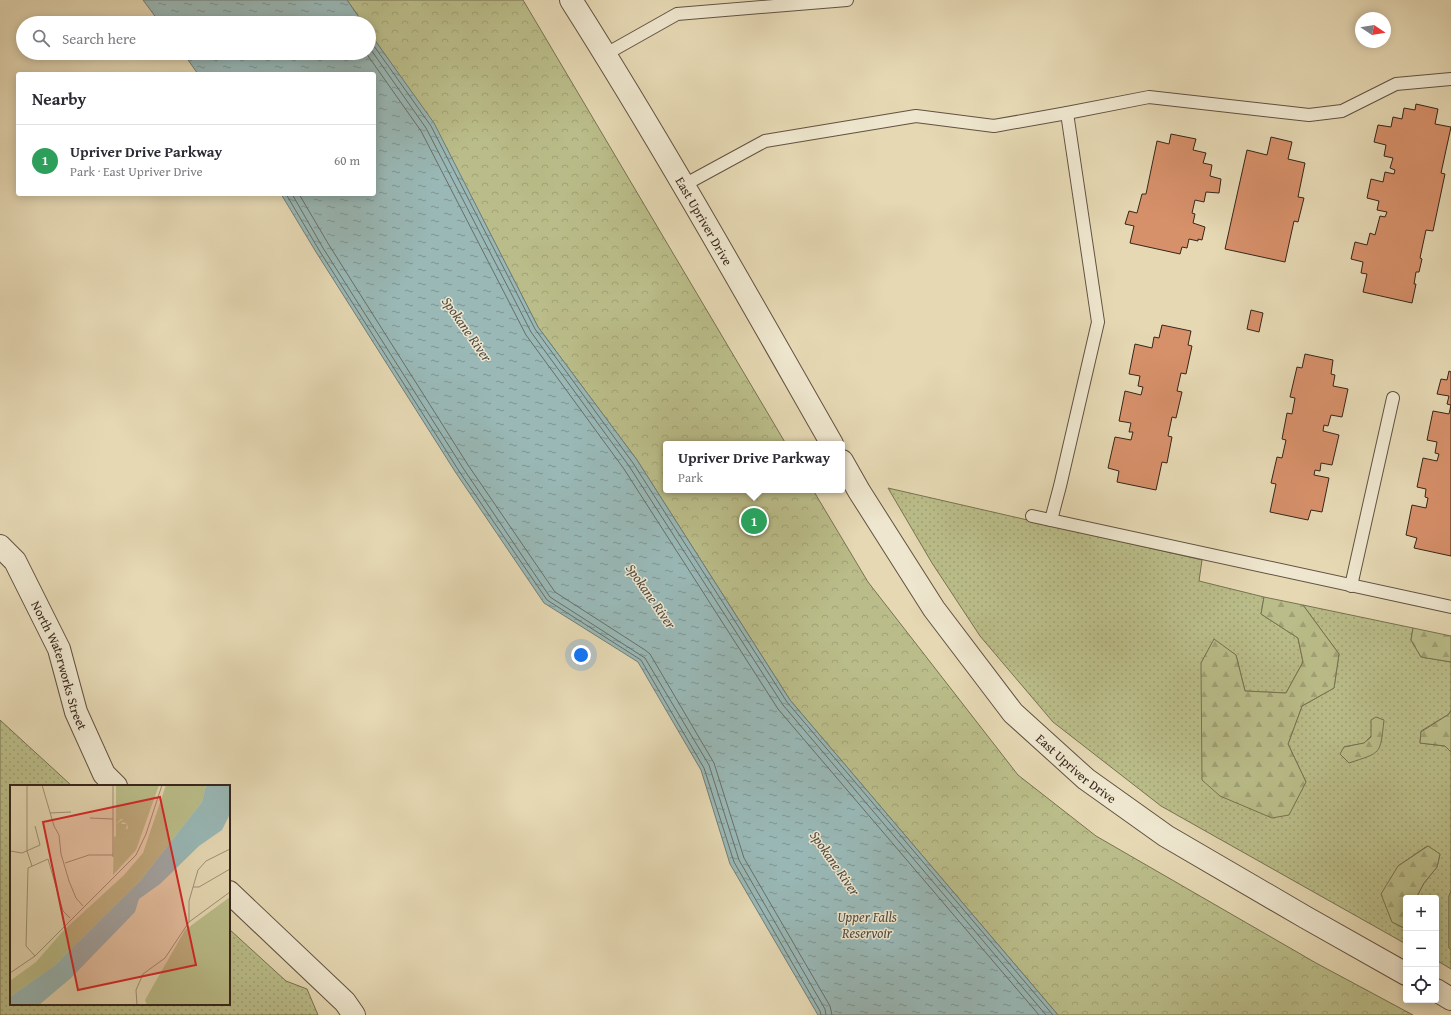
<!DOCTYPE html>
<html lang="en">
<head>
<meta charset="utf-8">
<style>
	:root { --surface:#fff; --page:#f7f7f7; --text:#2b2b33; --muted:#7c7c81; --line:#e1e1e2; --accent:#ea580c }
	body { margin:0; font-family:"Gentium Book Plus",serif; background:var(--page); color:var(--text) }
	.controls { position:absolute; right:12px; bottom:12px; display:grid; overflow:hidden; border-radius:4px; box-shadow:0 2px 10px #0003 }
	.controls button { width:36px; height:36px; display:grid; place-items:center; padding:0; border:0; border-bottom:1px solid var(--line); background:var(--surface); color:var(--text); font:20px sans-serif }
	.compass { position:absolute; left:1355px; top:12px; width:36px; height:36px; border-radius:50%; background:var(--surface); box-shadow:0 2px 10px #0003; rotate:102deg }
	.you { position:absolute; left:581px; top:655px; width:14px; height:14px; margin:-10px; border:3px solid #fff; border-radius:50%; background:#1a73e8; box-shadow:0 0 0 6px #1a73e833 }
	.badge { display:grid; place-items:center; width:26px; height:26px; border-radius:50%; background:var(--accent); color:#fff; font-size:13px; font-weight:700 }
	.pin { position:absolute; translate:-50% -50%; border:2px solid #fff; box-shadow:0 1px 4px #0006 }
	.popup { position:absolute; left:663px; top:441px; width:182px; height:52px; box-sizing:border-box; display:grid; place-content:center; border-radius:4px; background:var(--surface); filter:drop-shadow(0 1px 3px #0005); font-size:13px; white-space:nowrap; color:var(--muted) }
	.popup b { font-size:15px; color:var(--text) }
	.popup::after { content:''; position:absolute; left:50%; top:100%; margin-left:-8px; border:8px solid transparent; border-top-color:var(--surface) }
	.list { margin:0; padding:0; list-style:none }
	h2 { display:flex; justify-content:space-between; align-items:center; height:52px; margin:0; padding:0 16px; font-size:17px }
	h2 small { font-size:13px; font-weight:400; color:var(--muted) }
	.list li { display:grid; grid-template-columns:26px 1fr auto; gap:12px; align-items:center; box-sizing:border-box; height:72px; padding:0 16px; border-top:1px solid var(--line) }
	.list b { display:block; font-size:15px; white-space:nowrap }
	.list p { margin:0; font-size:13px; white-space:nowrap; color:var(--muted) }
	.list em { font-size:13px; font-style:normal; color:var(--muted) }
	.icon { flex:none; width:22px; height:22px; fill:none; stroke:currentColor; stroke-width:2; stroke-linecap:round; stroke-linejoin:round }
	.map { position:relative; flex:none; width:1451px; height:1015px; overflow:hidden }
	.search { position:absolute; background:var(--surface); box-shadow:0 2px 10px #0003; left:16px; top:16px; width:360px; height:44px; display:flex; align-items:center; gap:10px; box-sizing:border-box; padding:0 14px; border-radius:22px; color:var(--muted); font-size:15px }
	.panel { position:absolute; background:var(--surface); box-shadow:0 2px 10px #0003; left:16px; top:72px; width:360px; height:124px; border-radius:4px }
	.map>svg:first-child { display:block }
	.grass { fill:url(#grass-dots); stroke:#787252; fill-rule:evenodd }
	.forest { fill:url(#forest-firs); stroke:#787252 }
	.park { fill:url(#park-crowns); stroke:#787252 }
	.water { fill:url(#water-ripples); stroke:#727e78 }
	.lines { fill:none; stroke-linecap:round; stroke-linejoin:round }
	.shore { stroke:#686f68; stroke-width:1 }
	.building { fill:#d6906a; stroke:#37261b }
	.service-casing { stroke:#625241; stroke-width:14 }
	.minor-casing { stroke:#625241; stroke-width:24 }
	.tertiary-casing { stroke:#625241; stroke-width:24 }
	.service { stroke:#eee6ce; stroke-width:12 }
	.minor { stroke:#eee6ce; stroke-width:22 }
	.tertiary { stroke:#eee6ce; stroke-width:22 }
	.labels { text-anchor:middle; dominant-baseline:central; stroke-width:3; stroke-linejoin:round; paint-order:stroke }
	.street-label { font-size:13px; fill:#37261b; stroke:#eee6ce }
	.water-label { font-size:14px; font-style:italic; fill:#504a42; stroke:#eee6ce }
	.inset-road { fill:none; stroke:#9f9176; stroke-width:1 }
	.view { fill:#d62828; fill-opacity:0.15; stroke:#d62828; stroke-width:2 }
	.inset-edge { fill:none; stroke:#37261b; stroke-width:2 }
</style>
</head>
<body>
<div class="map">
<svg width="1451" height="1015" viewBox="0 0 1451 1015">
	<defs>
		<pattern id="grass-dots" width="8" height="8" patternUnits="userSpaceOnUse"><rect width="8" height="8" fill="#babd89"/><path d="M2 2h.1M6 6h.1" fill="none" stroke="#a0a276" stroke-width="1.8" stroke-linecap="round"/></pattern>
		<pattern id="forest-firs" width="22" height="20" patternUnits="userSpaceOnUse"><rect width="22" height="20" fill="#babd89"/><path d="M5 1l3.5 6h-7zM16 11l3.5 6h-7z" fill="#a0a276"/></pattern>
		<pattern id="park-crowns" width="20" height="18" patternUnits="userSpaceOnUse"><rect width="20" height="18" fill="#babd89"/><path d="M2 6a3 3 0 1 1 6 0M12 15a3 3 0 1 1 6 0" fill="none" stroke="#a0a276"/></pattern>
		<pattern id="water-ripples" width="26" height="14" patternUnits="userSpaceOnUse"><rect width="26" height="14" fill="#99b8b6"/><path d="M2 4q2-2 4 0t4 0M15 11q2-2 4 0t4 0" fill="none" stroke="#7e9593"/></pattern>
	</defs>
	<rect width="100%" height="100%" fill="#e5d8b3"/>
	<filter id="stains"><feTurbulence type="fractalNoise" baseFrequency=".005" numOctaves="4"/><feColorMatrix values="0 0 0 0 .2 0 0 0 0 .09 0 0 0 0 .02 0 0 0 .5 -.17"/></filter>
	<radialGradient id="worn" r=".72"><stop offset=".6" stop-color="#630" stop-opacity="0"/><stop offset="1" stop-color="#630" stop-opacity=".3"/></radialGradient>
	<!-- grass -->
	<g class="grass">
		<path d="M 888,488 L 1202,560 L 1199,581 L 1264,597 L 1261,614 L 1298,638 L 1303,662 L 1286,693 L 1245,691 L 1236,655 L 1214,640 L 1201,663 L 1306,782 L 1288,744 L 1302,706 L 1334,688 L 1339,654 L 1303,605 L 1413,628 L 1411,640 L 1421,657 L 1451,662 L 1451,710 L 1449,714 L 1421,731 L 1420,743 L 1445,746 L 1451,752 L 1451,891 L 1449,896 L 1449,948 L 1451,950 L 1451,969 L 1436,960 L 1436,898 L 1416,898 L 1424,883 L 1437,867 L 1440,854 L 1427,846 L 1398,866 L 1392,922 L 1406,929 L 1406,944 L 1161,806 L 1053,722 L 980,636 L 932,563 ZM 1371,736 L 1349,762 L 1344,747 L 1365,743 Z"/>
		<polygon points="0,720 72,786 11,786 11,1004 229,1004 229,929 286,981 307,989 318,1015 0,1015"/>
	</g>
	<!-- forest -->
	<g class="forest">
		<polygon points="1264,597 1303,605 1339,654 1334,688 1302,706 1288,744 1306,782 1289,815 1272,818 1220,796 1202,780 1201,663 1214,639 1236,655 1245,691 1286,693 1303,662 1298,638 1261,614"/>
		<polygon points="1413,628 1451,636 1451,662 1421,657 1411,640"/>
		<polygon points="1451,710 1451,752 1445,746 1420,743 1421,732 1449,714"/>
		<path d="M 1376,717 L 1384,720 C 1380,755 1382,752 1349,763 L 1340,754 L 1344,747 L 1364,743 L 1371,737 L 1371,720 Z"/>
		<polygon points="1428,846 1440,854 1437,867 1424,883 1416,898 1406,898 1406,929 1392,922 1381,894 1398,866"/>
		<polygon points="1451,891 1451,950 1449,948 1449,896"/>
	</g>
	<!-- park -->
	<polygon class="park" points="347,0 523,0 786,444 666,444 666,490 813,490 868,582 1018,775 1096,836 1316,963 1413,1015 1058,1015 790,700 637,460 538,327 434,124 369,32 369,23 363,23"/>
	<!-- water -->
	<g class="water">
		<polygon points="143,0 347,0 363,23 160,23"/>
		<polygon points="369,32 434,123 538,327 637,460 790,700 1058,1015 818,1015 730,864 701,770 638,662 544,603 456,473 316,252 281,194 374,194 374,74 198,74 183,53 369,53"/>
	</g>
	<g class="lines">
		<!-- shore -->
		<g class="shore">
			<polyline points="369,39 431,126 535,329 633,463 787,702 1053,1015"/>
			<polyline points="369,47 426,128 531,332 629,466 783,705 1046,1015"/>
			<polyline points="366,53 421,131 526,335 624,469 778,709 1039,1015"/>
			<polyline points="286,194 319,250 459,471 547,600 641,660 704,768 734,862 820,1011 821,1015"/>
			<polyline points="292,194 323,248 463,468 550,597 645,658 709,765 739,860 825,1009 826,1015"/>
			<polyline points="299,194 329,245 468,465 555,592 645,650 650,654 714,763 744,858 830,1006 832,1015"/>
		</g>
	</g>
	<!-- building -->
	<g class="building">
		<polygon points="1416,104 1438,109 1435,124 1451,127 1441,173 1445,174 1433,231 1426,230 1420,258 1422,259 1419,272 1416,272 1414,284 1416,284 1412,303 1363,292 1367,274 1361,273 1363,262 1351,259 1355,242 1367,245 1370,233 1375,235 1380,216 1385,217 1387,212 1377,210 1379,201 1367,198 1371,179 1383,182 1385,172 1394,174 1395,170 1390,168 1393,158 1384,156 1386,145 1374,142 1378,125 1391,127 1393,117 1402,119 1404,108 1415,110"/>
		<polygon points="1171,134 1196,139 1193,150 1206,153 1203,163 1212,165 1210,176 1221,179 1219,193 1206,192 1204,202 1195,200 1192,213 1195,214 1193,223 1205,227 1202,240 1198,239 1198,241 1189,239 1187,248 1182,247 1180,254 1130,243 1134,226 1125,224 1129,211 1137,213 1142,194 1146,194 1157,141 1169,144"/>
		<polygon points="1271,137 1292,142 1288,159 1305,163 1298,197 1304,198 1298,222 1294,221 1285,262 1225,249 1247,150 1267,155"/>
		<polygon points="1251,310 1263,313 1259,332 1247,329"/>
		<polygon points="1162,325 1191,331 1188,345 1192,346 1186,374 1181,373 1177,391 1182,392 1176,418 1172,417 1168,436 1172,437 1167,463 1162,462 1156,490 1117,482 1119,471 1108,468 1115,437 1131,440 1133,432 1129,432 1131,423 1119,421 1125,391 1141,395 1143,387 1138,386 1140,376 1129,374 1135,344 1152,348 1154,337 1159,338"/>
		<polygon points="1305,354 1333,360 1331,374 1335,375 1333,386 1348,389 1342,417 1331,415 1328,426 1324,425 1323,431 1339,435 1332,465 1321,463 1320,471 1315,470 1314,475 1329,478 1322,512 1311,510 1308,520 1270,512 1276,484 1271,483 1277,457 1282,458 1286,440 1282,439 1287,413 1292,414 1295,398 1290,397 1297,367 1302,368"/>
		<polygon points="1449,371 1451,372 1451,556 1414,548 1417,538 1406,535 1412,505 1426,508 1428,498 1425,497 1426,489 1417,487 1423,458 1437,461 1439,454 1435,453 1437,442 1427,440 1433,411 1449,414 1451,405 1447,404 1449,396 1437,394 1441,379 1447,380"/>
	</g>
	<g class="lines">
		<!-- service casing -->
		<g class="service-casing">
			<g id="service">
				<polyline points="606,54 677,14 847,0"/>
				<polyline points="684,185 765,141 916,116 994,126 1067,113 1149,97 1309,115 1342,111 1396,84 1451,79"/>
				<polyline points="1032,516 1451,607"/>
				<polyline points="1051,520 1060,486 1098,322 1067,113"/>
				<polyline points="1351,586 1393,398"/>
			</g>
		</g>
		<!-- minor casing -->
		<g class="minor-casing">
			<g id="minor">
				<path id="s1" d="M 0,546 L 15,561 L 59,649 L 76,712 L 104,774 L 116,786"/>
				<polyline points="229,892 345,1002 354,1015"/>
			</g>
		</g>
		<!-- tertiary casing -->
		<g class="tertiary-casing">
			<g id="tertiary">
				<path id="s2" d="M 571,0 C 663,145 747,295 832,444"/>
				<path id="s3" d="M 842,461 L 859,491 L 934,609 L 1013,713 L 1086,779 L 1166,836 L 1305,917 L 1406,974"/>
				<polyline points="1436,990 1451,999"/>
			</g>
		</g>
		<!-- service -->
		<use href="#service" class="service"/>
		<!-- minor -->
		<use href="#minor" class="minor"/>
		<!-- tertiary -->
		<use href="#tertiary" class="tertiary"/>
	</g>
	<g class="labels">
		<!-- street labels -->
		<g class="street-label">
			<text stroke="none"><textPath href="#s2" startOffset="258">East Upriver Drive</textPath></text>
			<text stroke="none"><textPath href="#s1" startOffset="135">North Waterworks Street</textPath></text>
			<text stroke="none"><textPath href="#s3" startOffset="389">East Upriver Drive</textPath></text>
		</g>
		<!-- water labels -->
		<g class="water-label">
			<text transform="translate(467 329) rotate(55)">Spokane River</text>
			<text transform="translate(651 596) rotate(55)">Spokane River</text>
			<text transform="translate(835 863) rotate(55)">Spokane River</text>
			<text x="867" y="917">Upper Falls<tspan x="867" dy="16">Reservoir</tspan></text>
		</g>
	</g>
	<!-- overview -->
	<g transform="translate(10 785)">
		<rect width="220" height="220" fill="#e5d8b3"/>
		<path d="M 106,0 L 149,0 L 126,65 L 103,90 L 104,52 L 106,51 L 106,44 L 110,39 L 117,39 L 115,49 L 123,37 L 111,34 L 106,39 ZM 220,112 L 220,220 L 137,220 L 135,215 L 175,145 Z" fill="#babd89"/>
		<path d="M 115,33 L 123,37 L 127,34 L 131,35 L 129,46 L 112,48 L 118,43 L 117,39 L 113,37 L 106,44 L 106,39 Z" fill="#babd89"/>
		<path d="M 156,0 L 196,0 L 192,17 L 130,96 L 44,181 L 0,212 L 0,196 L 26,177 L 53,146 L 114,90 L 133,68 Z" fill="#babd89"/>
		<path d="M 196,0 L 220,0 L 220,29 L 212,45 L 189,61 L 150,99 L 129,114 L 125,127 L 61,193 L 29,220 L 0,220 L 0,212 L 44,181 L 130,96 L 192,17 Z" fill="#99b8b6"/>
		<path class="inset-road" d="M 17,0 L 17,66 L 22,81M 32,0 L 44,41 L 49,50 L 51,69 L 59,96 L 66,113 L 73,121M 40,28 L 61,27M 80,33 L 103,34M 0,66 L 12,68 L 30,60 L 25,41M 103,72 L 103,0M 55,78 L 79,70 L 103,70M 183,102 L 189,102 L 220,84M 179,137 L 179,116 L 188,85 L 196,76 L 220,64M 25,171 L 16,161 L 18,83 L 38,74 L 53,126 L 60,133M 0,188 L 25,171 L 126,70 L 136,49 L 152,0M 127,220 L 126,205 L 133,189 L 155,173 L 179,137 L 220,107"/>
		<path class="view" d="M 150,12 L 186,180 L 68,205 L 33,37 Z"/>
		<rect width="220" height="220" class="inset-edge"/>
	</g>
	<rect width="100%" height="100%" filter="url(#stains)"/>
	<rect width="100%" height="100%" fill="url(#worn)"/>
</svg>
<div class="controls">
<button>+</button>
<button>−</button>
<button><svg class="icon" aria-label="locate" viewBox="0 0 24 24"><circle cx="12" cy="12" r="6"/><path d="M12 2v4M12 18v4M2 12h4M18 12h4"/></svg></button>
</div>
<svg class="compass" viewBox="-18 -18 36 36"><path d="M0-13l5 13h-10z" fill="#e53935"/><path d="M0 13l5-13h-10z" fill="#7c7c81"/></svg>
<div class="you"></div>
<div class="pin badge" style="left:754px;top:521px;background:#2e9e5b">1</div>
<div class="popup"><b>Upriver Drive Parkway</b>Park</div>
<div class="search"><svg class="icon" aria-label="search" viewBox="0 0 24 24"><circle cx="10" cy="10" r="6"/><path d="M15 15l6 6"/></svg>Search here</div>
<section class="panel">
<h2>Nearby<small></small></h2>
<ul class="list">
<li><span class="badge" style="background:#2e9e5b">1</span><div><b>Upriver Drive Parkway</b><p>Park · East Upriver Drive</p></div><em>60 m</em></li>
</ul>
</section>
</div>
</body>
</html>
